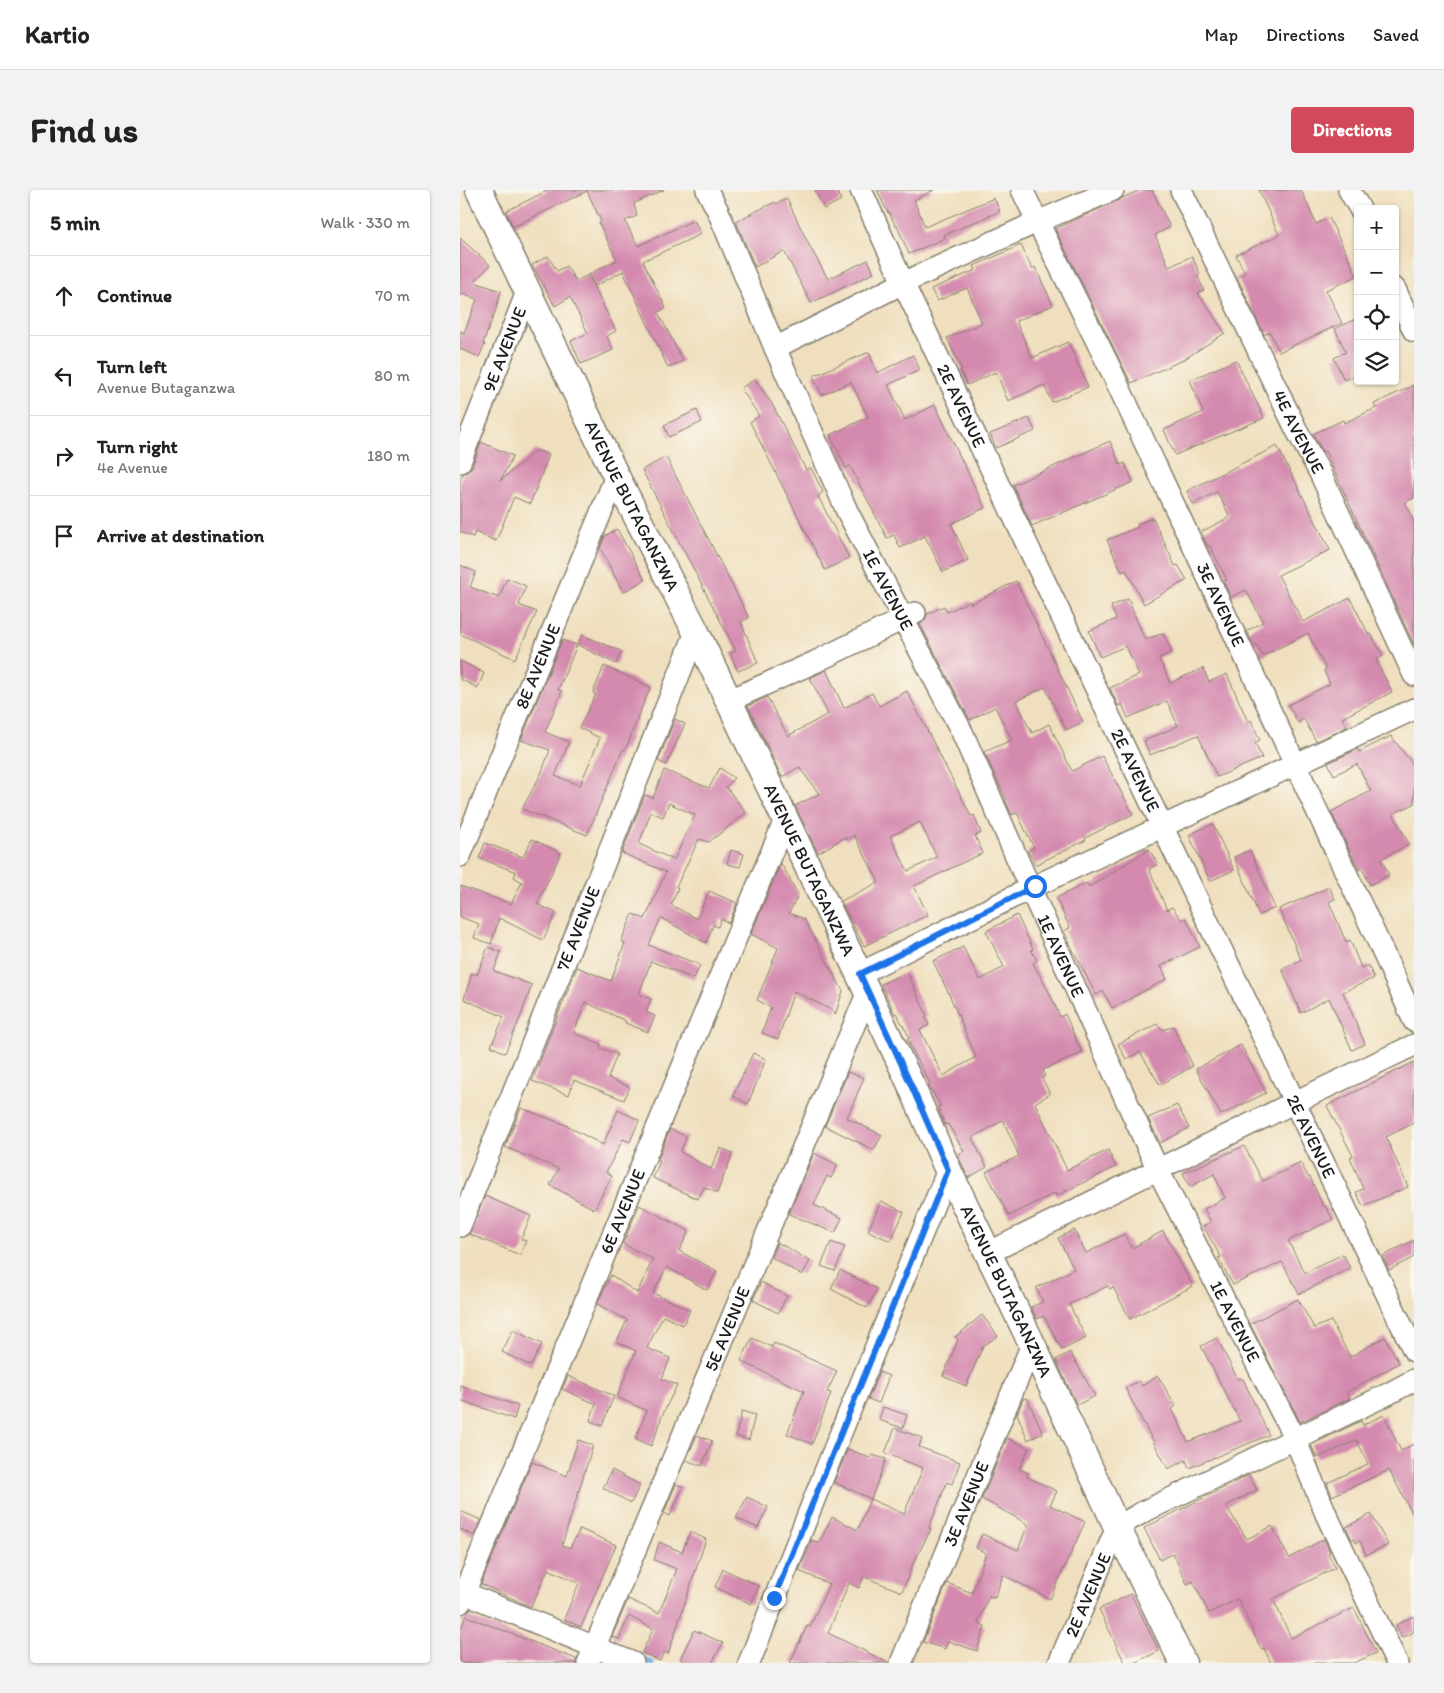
<!DOCTYPE html>
<html lang="en">
<head>
<meta charset="utf-8">
<style>
	:root { --surface:#fff; --page:#f2f2f2; --text:#222; --muted:#767676; --line:#e0e0e0; --accent:#d1495b }
	body { margin:0; font-family:Itim,sans-serif; background:var(--page); color:var(--text) }
	.controls { position:absolute; right:15px; top:15px; display:grid; overflow:hidden; border-radius:5px; box-shadow:0 1px 4px #0004 }
	.controls button { width:45px; height:45px; display:grid; place-items:center; padding:0; border:0; border-bottom:1px solid var(--line); background:var(--surface); color:var(--text); font:25px sans-serif }
	.stop { position:absolute; width:15px; height:15px; margin:-11px; border:4px solid #1a73e8; border-radius:50%; background:#fff }
	.stop.end { background:#1a73e8; border-color:#fff; box-shadow:0 1px 5px #0008 }
	.list { margin:0; padding:0; list-style:none }
	h2 { display:flex; justify-content:space-between; align-items:center; height:65px; margin:0; padding:0 20px; font-size:21px }
	h2 small { font-size:16px; font-weight:400; color:var(--muted) }
	.list li { display:grid; grid-template-columns:32px 1fr auto; gap:15px; align-items:center; box-sizing:border-box; height:80px; padding:0 20px; border-top:1px solid var(--line) }
	.list b { display:block; font-size:19px; white-space:nowrap }
	.list p { margin:0; font-size:16px; white-space:nowrap; color:var(--muted) }
	.list em { font-size:16px; font-style:normal; color:var(--muted) }
	.icon { flex:none; width:28px; height:28px; fill:none; stroke:currentColor; stroke-width:2; stroke-linecap:round; stroke-linejoin:round }
	.map { position:relative; flex:none; width:954px; height:1473px; overflow:hidden; border-radius:5px }
	header { display:flex; align-items:center; gap:30px; box-sizing:border-box; height:70px; padding:0 25px; background:var(--surface); border-bottom:1px solid var(--line) }
	header strong { font-size:24px }
	nav { display:flex; gap:28px; margin-inline-start:auto; font-size:18px }
	.intro { display:flex; align-items:center; justify-content:space-between; box-sizing:border-box; height:120px; padding:0 30px }
	h1 { margin:0; font-size:35px }
	.button { padding:12px 22px; border-radius:5px; background:var(--accent); color:#fff; font-size:18px; font-weight:700 }
	main { display:flex; gap:30px; padding:0 30px }
	aside { flex:1; background:var(--surface); border-radius:5px; box-shadow:0 1px 4px #0004 }
	.map>svg:first-child { display:block }
	.lines { fill:none; stroke-linecap:round; stroke-linejoin:round }
	.stream { stroke:#78b2e9; stroke-width:5 }
	.building { fill:#d48aaf; fill-rule:evenodd }
	.minor-casing { stroke:#867e6d; stroke-width:24 }
	.tertiary-casing { stroke:#867e6d; stroke-width:29 }
	.minor { stroke:#fff; stroke-width:21 }
	.tertiary { stroke:#fff; stroke-width:26 }
	.route { stroke:#1a73e8; stroke-width:6 }
	.labels { text-anchor:middle; dominant-baseline:central; stroke-width:5; stroke-linejoin:round; paint-order:stroke }
	.street-label { font-size:18px; fill:#1c1c1c; stroke:#fbf7ec }
</style>
</head>
<body>
<header>
<strong>Kartio</strong>
<nav><a>Map</a><a>Directions</a><a>Saved</a></nav>
</header>
<div class="intro"><h1>Find us</h1><a class="button">Directions</a></div>
<main>
<aside>
<h2>5 min<small>Walk · 330 m</small></h2>
<ul class="list">
<li><svg class="icon" aria-label="ahead" viewBox="0 0 24 24"><path d="M12 20V5M6 11l6-6 6 6"/></svg><div><b>Continue</b></div><em>70 m</em></li>
<li><svg class="icon" aria-label="left" viewBox="0 0 24 24"><path d="M17 20v-9H6M10 6l-5 5 5 5"/></svg><div><b>Turn left</b><p>Avenue Butaganzwa</p></div><em>80 m</em></li>
<li><svg class="icon" aria-label="right" viewBox="0 0 24 24"><path d="M7 20v-9h11M14 6l5 5-5 5"/></svg><div><b>Turn right</b><p>4e Avenue</p></div><em>180 m</em></li>
<li><svg class="icon" aria-label="arrive" viewBox="0 0 24 24"><path d="M6 21V4h12l-3 4 3 4H6"/></svg><div><b>Arrive at destination</b></div></li>
</ul>
</aside>
<div class="map">
<svg width="954" height="1473" viewBox="0 0 954 1473">
	<rect width="100%" height="100%" fill="#fbf7ec"/>
	<filter id="ink" filterUnits="userSpaceOnUse"><feTurbulence type="fractalNoise" baseFrequency=".02" numOctaves="2"/><feDisplacementMap in="SourceGraphic" scale="10" xChannelSelector="R" yChannelSelector="G"/><feConvolveMatrix kernelMatrix="1 2 1 2 8 2 1 2 1" color-interpolation-filters="sRGB"/></filter>
	<filter id="wash" filterUnits="userSpaceOnUse"><feTurbulence type="fractalNoise" baseFrequency=".0096" numOctaves="4" result="noise"/><feDisplacementMap in="SourceGraphic" scale="20" xChannelSelector="R" yChannelSelector="G"/><feGaussianBlur stdDeviation="1.12" result="paint"/><feColorMatrix in="noise" values="0 0 0 0 0 0 0 0 0 0 0 0 0 0 0 0 0 1.4 0 .05"/><feComposite in="paint" operator="in"/></filter>
	<g filter="url(#wash)">
		<rect width="100%" height="100%" fill="#efdfbe"/>
		<g class="lines">
			<!-- stream -->
			<g class="stream">
				<polyline points="389,298 397,318"/>
				<polyline points="176,1466 192,1473"/>
			</g>
		</g>
		<g id="blocks">
			<!-- building -->
			<g class="building">
				<polygon points="89,0 204,0 175,13 174,14 177,26 165,31 178,56 234,30 241,44 183,71 206,118 198,122 223,171 208,178 163,81 135,96 129,84 157,70 139,33 141,31 127,1 53,37 46,21"/>
				<polygon points="355,0 376,0 381,10 364,19"/>
				<polygon points="417,0 474,0 454,10 465,37 534,8 540,21 484,45 485,48 449,64 437,36 436,37 429,22 428,23"/>
				<polygon points="680,0 692,0 710,37 695,45 709,77 732,66 740,84 737,85 744,100 738,103 765,143 723,170 671,193 595,39"/>
				<polygon points="799,0 841,0 856,34 869,28 897,86 866,100 882,133 819,162 810,142 804,145 777,87 785,83 776,65 819,45"/>
				<polygon points="327,9 349,55 368,89 408,70 414,83 351,113 324,61 295,77 276,31 315,12 316,14"/>
				<polygon points="0,48 30,75 14,92 41,101 36,119 23,153 25,154 19,167 0,159 0,141 4,143 17,109 2,104 0,107"/>
				<polygon points="561,55 572,79 575,77 593,115 556,131 572,168 608,152 628,197 592,212 584,195 548,211 536,182 507,195 500,180 502,180 487,148 522,133 507,98 477,111 471,99 516,80 514,76"/>
				<polygon points="88,66 97,81 106,76 116,91 128,85 156,141 147,146 153,160 121,174 111,151 128,143 110,107 95,116 72,75"/>
				<polygon points="898,128 898,188 896,185 884,190 874,168 886,162 875,139"/>
				<polygon points="409,162 417,183 453,165 460,180 428,195 445,230 475,215 525,318 491,334 508,370 483,382 465,346 440,358 434,345 427,348 390,276 386,278 370,245 408,227 391,192 362,205 353,186"/>
				<polygon points="776,170 804,228 715,265 704,240 743,222 730,190"/>
				<polygon points="295,189 312,214 346,280 351,278 363,302 358,306 389,368 365,380 290,232 299,226 281,198"/>
				<polygon points="954,195 954,308 945,312 954,331 954,455 865,261 863,262 853,244 883,230 884,233 916,218 914,214"/>
				<polygon points="237,220 242,232 209,247 204,235"/>
				<polygon points="569,228 575,241 536,258 530,244"/>
				<polygon points="650,251 660,275 665,273 673,292 572,336 553,295"/>
				<polygon points="21,252 53,266 40,291 76,260 89,265 70,314 54,307 36,351 15,342 13,347 0,342 0,290 3,284 8,281 12,277"/>
				<polygon points="817,256 870,360 818,385 843,432 890,408 909,445 911,444 923,466 916,470 932,502 882,528 887,537 856,551 844,529 838,533 828,515 870,494 864,481 866,479 848,443 803,466 796,454 793,455 787,441 803,432 786,400 771,407 763,391 767,390 750,356 748,357 741,342 770,327 757,302 733,314 727,301"/>
				<polygon points="206,267 289,428 281,432 298,473 278,481 270,463 276,461 182,280"/>
				<polygon points="693,328 715,376 718,375 727,390 684,414 666,380 662,382 647,350 678,337 677,334"/>
				<polygon points="157,339 185,390 163,402 140,358 145,346"/>
				<polygon points="0,375 16,382 10,397 39,408 47,388 66,396 59,415 77,422 55,469 0,444"/>
				<polygon points="556,391 623,532 606,540 585,497 556,511 572,543 589,534 612,581 642,566 673,624 625,648 626,650 575,675 568,661 574,658 557,623 552,625 545,610 546,609 524,562 552,550 535,517 510,530 460,434 465,430 467,424 484,416 487,422 510,411 511,414"/>
				<polygon points="668,409 685,450 703,443 712,462 699,468 710,493 743,478 749,492 767,484 788,532 791,530 800,550 795,553 802,568 757,587 738,545 690,565 684,551 718,536 707,511 668,528 662,514 658,516 650,498 679,485 666,456 640,467 629,441 656,429 651,416"/>
				<polygon points="122,445 161,461 156,474 118,455"/>
				<polygon points="102,450 117,455 98,500 102,501 85,542 109,552 95,586 120,595 140,548 119,538 136,504 133,503 144,476 191,497 177,528 178,528 170,547 171,547 165,560 163,559 127,645 62,619 81,584 90,560 61,550"/>
				<polygon points="0,471 24,483 18,498 0,489"/>
				<path d="M 366,480 L 384,518 L 412,503 L 419,516 L 447,501 L 511,626 L 514,625 L 521,643 L 515,646 L 523,663 L 454,696 L 468,725 L 404,756 L 381,711 L 419,692 L 394,645 L 386,650 L 385,647 L 358,663 L 335,616 L 359,604 L 339,577 L 322,587 L 288,516 L 307,507 L 328,546 L 368,524 L 350,488 ZM 460,632 L 477,667 L 448,681 L 430,646 Z"/>
				<polygon points="215,529 225,534 206,575 198,571"/>
				<polygon points="931,546 954,576 954,614 933,624 949,654 921,669 929,685 910,695 902,678 899,680 871,622 911,601 897,574 874,585 868,573 898,559 899,562"/>
				<path d="M 260,578 L 274,588 L 266,597 L 286,623 L 249,652 L 239,649 L 216,697 L 218,698 L 211,715 L 237,729 L 249,701 L 277,713 L 269,733 L 261,729 L 258,737 L 253,735 L 246,753 L 201,728 L 189,755 L 240,775 L 234,789 L 191,771 L 179,804 L 191,809 L 186,822 L 195,826 L 188,842 L 165,833 L 166,831 L 125,812 L 114,843 L 141,854 L 140,858 L 157,864 L 148,888 L 170,897 L 164,910 L 114,890 L 109,905 L 72,891 L 117,777 L 151,791 L 165,753 L 161,751 L 173,724 L 185,729 L 206,682 L 162,663 L 185,605 L 193,608 L 204,580 L 249,598 ZM 209,613 L 235,625 L 214,670 L 179,654 L 191,622 L 203,627 Z"/>
				<polygon points="753,634 774,680 750,691 729,645"/>
				<polygon points="72,649 101,663 77,714 96,723 83,750 39,728 31,754 14,748 19,734 0,727 0,696 51,714 62,692 54,687 56,682 19,668 25,653 63,667"/>
				<polygon points="689,659 698,674 689,679 707,720 712,717 722,730 726,728 740,757 701,776 707,789 652,818 643,801 636,805 613,760 604,741 610,738 596,708 627,693 629,697"/>
				<polygon points="271,660 284,664 280,677 267,674"/>
				<polygon points="790,660 815,718 799,725 774,667"/>
				<polygon points="321,673 338,705 329,723 344,729 383,801 375,825 373,821 334,801 318,849 302,843 311,817 297,810 318,758 291,744"/>
				<polygon points="869,697 875,709 869,712 886,752 890,750 901,778 908,775 914,788 883,802 905,854 892,860 869,808 841,823 822,779 841,770 819,719"/>
				<polygon points="557,725 573,759 571,760 577,770 573,773 589,802 600,827 605,824 622,863 583,880 585,886 582,888 590,904 575,913 607,980 648,960 656,977 596,1006 595,1003 549,1026 526,982 559,966 543,930 512,948 527,977 508,988 498,965 504,961 488,934 485,935 478,917 481,916 468,895 470,894 447,849 450,848 436,823 435,824 421,794 447,782 467,826 465,827 469,835 460,840 483,886 516,867 489,804 473,771 503,757 520,790 544,777 526,741"/>
				<polygon points="28,757 41,762 34,781 72,795 60,828 45,863 31,856 44,827 4,809 12,783 17,785"/>
				<polygon points="697,834 703,840 713,836 733,876 700,895 680,862 666,869 658,854"/>
				<polygon points="781,855 806,903 761,925 736,879"/>
				<polygon points="293,863 306,869 288,914 273,906"/>
				<polygon points="954,872 954,933 926,947 948,997 903,1016 896,1002 903,999 890,967 893,966 867,916"/>
				<polygon points="388,882 404,888 387,928 422,945 414,960 365,936"/>
				<polygon points="717,915 729,938 700,953 688,928"/>
				<polygon points="61,918 111,937 111,938 143,955 158,920 179,930 170,952 163,949 146,982 152,986 134,1019 90,995 99,979 45,957"/>
				<polygon points="210,939 227,947 220,962 251,979 260,958 273,963 257,1003 244,997 238,1009 193,988 200,971 198,969"/>
				<polygon points="784,956 803,991 841,973 848,987 850,987 863,1016 865,1016 873,1029 828,1051 845,1083 883,1064 890,1078 839,1104 822,1072 773,1095 758,1068 761,1067 743,1036 751,1032 744,1019 765,1008 754,984 730,997 723,983"/>
				<polygon points="354,963 378,975 371,988 367,986 354,1015 382,1028 375,1043 329,1024"/>
				<polygon points="25,1006 71,1026 61,1049 66,1051 60,1065 9,1044"/>
				<polygon points="421,1011 444,1022 431,1051 408,1041"/>
				<polygon points="179,1015 229,1041 219,1061 257,1081 247,1100 207,1077 193,1103 230,1120 223,1135 203,1126 187,1158 210,1168 202,1189 217,1195 200,1230 201,1231 191,1256 175,1249 187,1221 157,1207 176,1161 157,1152 167,1130 137,1114 151,1085 177,1103 193,1069 163,1054"/>
				<polygon points="614,1040 626,1063 664,1044 672,1058 703,1041 733,1096 670,1129 653,1097 650,1099 648,1096 609,1114 626,1148 602,1160 584,1126 577,1129 571,1117 583,1112 576,1098 614,1079 598,1048"/>
				<polygon points="954,1050 954,1067 929,1080 923,1066"/>
				<polygon points="317,1052 350,1071 342,1085 311,1067"/>
				<polygon points="371,1052 385,1057 375,1081 361,1076"/>
				<polygon points="380,1080 417,1099 407,1118 371,1099"/>
				<polygon points="301,1092 327,1106 318,1123 293,1110"/>
				<polygon points="838,1109 854,1138 871,1131 890,1167 925,1147 939,1173 887,1202 890,1208 840,1232 790,1134"/>
				<polygon points="522,1125 538,1146 523,1156 506,1196 483,1186 498,1150 495,1147"/>
				<polygon points="53,1140 82,1154 71,1176 42,1162"/>
				<polygon points="292,1148 312,1157 314,1153 377,1181 367,1202 371,1203 352,1254 327,1244 344,1201 281,1171"/>
				<polygon points="757,1148 778,1190 781,1188 784,1191 809,1245 729,1278 726,1270 708,1279 665,1198 679,1191 682,1196 698,1186 716,1216 712,1219 728,1252 780,1231 741,1156"/>
				<polygon points="610,1162 635,1206 617,1215 596,1170"/>
				<polygon points="419,1182 429,1186 419,1213 408,1209"/>
				<polygon points="108,1186 154,1206 142,1236 130,1231 136,1214 102,1199"/>
				<polygon points="0,1195 58,1216 54,1229 0,1210"/>
				<polygon points="567,1208 583,1243 568,1250 557,1224 563,1209"/>
				<polygon points="423,1217 447,1225 443,1238 419,1230"/>
				<polygon points="282,1221 295,1225 289,1250 276,1246"/>
				<polygon points="924,1225 941,1261 954,1254 954,1327 929,1280 872,1306 867,1293 908,1274 897,1250 857,1268 851,1255 901,1231 903,1235"/>
				<polygon points="435,1238 462,1248 459,1257 500,1272 492,1294 487,1292 469,1338 471,1339 452,1376 442,1402 404,1387 399,1398 389,1393 368,1443 429,1473 330,1473 347,1436 350,1437 369,1394 339,1381 352,1350 359,1353 372,1327 398,1340 410,1309 444,1324 463,1278 425,1263"/>
				<polygon points="237,1245 252,1251 242,1276 226,1270"/>
				<polygon points="547,1248 569,1258 559,1279 568,1283 567,1287 597,1301 590,1315 625,1332 590,1409 543,1385 535,1408 529,1406 518,1433 525,1436 517,1461 488,1451 485,1459 463,1452 487,1393 512,1403 526,1363 516,1358 522,1344 558,1360 568,1334 522,1309"/>
				<polygon points="118,1250 133,1255 102,1355 110,1358 120,1339 156,1355 121,1437 104,1429 119,1393 88,1379 71,1417 21,1394 72,1272 107,1286"/>
				<polygon points="388,1259 410,1268 412,1265 426,1269 411,1309 374,1292"/>
				<polygon points="152,1280 180,1295 171,1313 143,1298"/>
				<polygon points="789,1285 797,1300 766,1316 787,1349 812,1336 829,1368 864,1349 870,1362 868,1363 875,1378 813,1409 831,1448 894,1418 916,1463 894,1473 811,1473 804,1458 801,1459 778,1409 749,1423 733,1391 727,1394 713,1363 700,1370 684,1338"/>
				<polygon points="216,1294 223,1297 210,1326 204,1323"/>
				<polygon points="287,1307 308,1317 298,1338 276,1328"/>
				<polygon points="0,1321 21,1330 14,1346 0,1339"/>
				<polygon points="911,1324 928,1355 906,1365 900,1351 896,1353 894,1349 892,1350 886,1337"/>
				<polygon points="230,1342 246,1349 208,1464 204,1462 200,1471 182,1463 193,1439 169,1426 159,1449 152,1447 168,1409 199,1423 217,1379 194,1370 199,1352 222,1362"/>
				<polygon points="263,1379 299,1396 291,1414 255,1397"/>
				<polygon points="671,1404 699,1461 674,1473 665,1473 639,1419"/>
				<polygon points="6,1426 116,1469 116,1473 0,1473 0,1440"/>
				<polygon points="954,1426 954,1442 942,1448 936,1435"/>
				<polygon points="234,1440 263,1453 252,1473 228,1473 220,1469"/>
			</g>
		</g>
	</g>
	<g filter="url(#ink)">
		<use href="#blocks" fill-opacity="0" stroke="#867e6d" stroke-width="1"/>
		<g class="lines">
			<!-- minor casing -->
			<g class="minor-casing">
				<g id="minor">
					<path id="s1" d="M 247,0 L 258,21 L 315,158 L 387,321 L 502,542 L 570,698 L 698,980 L 835,1249 L 866,1324 L 937,1473"/>
					<path id="s2" d="M 401,0 L 443,93 L 572,365 L 954,1161"/>
					<path id="s3" d="M 562,0 L 649,176 L 917,749 L 954,831"/>
					<path id="s4" d="M 721,0 L 836,239 L 860,283 L 954,485"/>
					<polyline points="889,0 900,19"/>
					<polyline points="935,99 954,141"/>
					<polyline points="315,158 443,93 577,32 653,0"/>
					<path id="s5" d="M 0,272 L 67,102"/>
					<polyline points="268,511 355,472 455,423"/>
					<path id="s6" d="M 0,666 L 156,286"/>
					<polyline points="399,784 575,696 954,519"/>
					<path id="s7" d="M 0,1036 L 236,442"/>
					<polyline points="528,1063 835,912 954,855"/>
					<polyline points="0,1401 173,1473"/>
					<path id="s8" d="M 0,1413 L 325,630"/>
					<path id="s9" d="M 128,1473 L 407,804"/>
					<polyline points="289,1473 371,1267 488,980"/>
					<path id="s10" d="M 441,1473 L 572,1154"/>
					<path id="s11" d="M 599,1473 L 657,1337 L 683,1322 L 928,1204 L 954,1190"/>
				</g>
			</g>
			<!-- tertiary casing -->
			<g class="tertiary-casing">
				<g id="tertiary">
					<path id="s12" d="M 19,0 L 156,286 L 236,442 L 399,784 L 451,895 L 488,980 L 572,1154 L 657,1337 L 723,1473"/>
				</g>
			</g>
			<!-- minor -->
			<use href="#minor" class="minor"/>
			<!-- tertiary -->
			<use href="#tertiary" class="tertiary"/>
		</g>
	</g>
	<g class="lines" filter="url(#ink)">
		<!-- route -->
		<polyline class="route" points="314,1408 488,980 451,895 400,784 575,696"/>
	</g>
	<g class="labels">
		<!-- street labels -->
		<g class="street-label">
			<text stroke="none"><textPath href="#s5" startOffset="121">9E AVENUE</textPath></text>
			<text stroke="none"><textPath href="#s2" startOffset="238">2E AVENUE</textPath></text>
			<text stroke="none"><textPath href="#s4" startOffset="269">4E AVENUE</textPath></text>
			<text stroke="none"><textPath href="#s12" startOffset="351">AVENUE BUTAGANZWA</textPath></text>
			<text stroke="none"><textPath href="#s1" startOffset="439">1E AVENUE</textPath></text>
			<text stroke="none"><textPath href="#s3" startOffset="460">3E AVENUE</textPath></text>
			<text stroke="none"><textPath href="#s6" startOffset="205">8E AVENUE</textPath></text>
			<text stroke="none"><textPath href="#s2" startOffset="642">2E AVENUE</textPath></text>
			<text stroke="none"><textPath href="#s12" startOffset="756">AVENUE BUTAGANZWA</textPath></text>
			<text stroke="none"><textPath href="#s7" startOffset="320">7E AVENUE</textPath></text>
			<text stroke="none"><textPath href="#s1" startOffset="844">1E AVENUE</textPath></text>
			<text stroke="none"><textPath href="#s2" startOffset="1048">2E AVENUE</textPath></text>
			<text stroke="none"><textPath href="#s8" startOffset="424">6E AVENUE</textPath></text>
			<text stroke="none"><textPath href="#s12" startOffset="1221">AVENUE BUTAGANZWA</textPath></text>
			<text stroke="none"><textPath href="#s1" startOffset="1249">1E AVENUE</textPath></text>
			<text stroke="none"><textPath href="#s9" startOffset="362">5E AVENUE</textPath></text>
			<text stroke="none"><textPath href="#s10" startOffset="172">3E AVENUE</textPath></text>
			<text stroke="none"><textPath href="#s11" startOffset="74">2E AVENUE</textPath></text>
		</g>
	</g>
</svg>
<div class="controls">
<button>+</button>
<button>−</button>
<button><svg class="icon" aria-label="locate" viewBox="0 0 24 24"><circle cx="12" cy="12" r="6"/><path d="M12 2v4M12 18v4M2 12h4M18 12h4"/></svg></button>
<button><svg class="icon" aria-label="layers" viewBox="0 0 24 24"><path d="M12 4l9 5-9 5-9-5zM3 14l9 5 9-5"/></svg></button>
</div>
<div class="stop" style="left:575px;top:696px"></div>
<div class="stop end" style="left:314px;top:1408px"></div>
</div>
</main>
</body>
</html>
